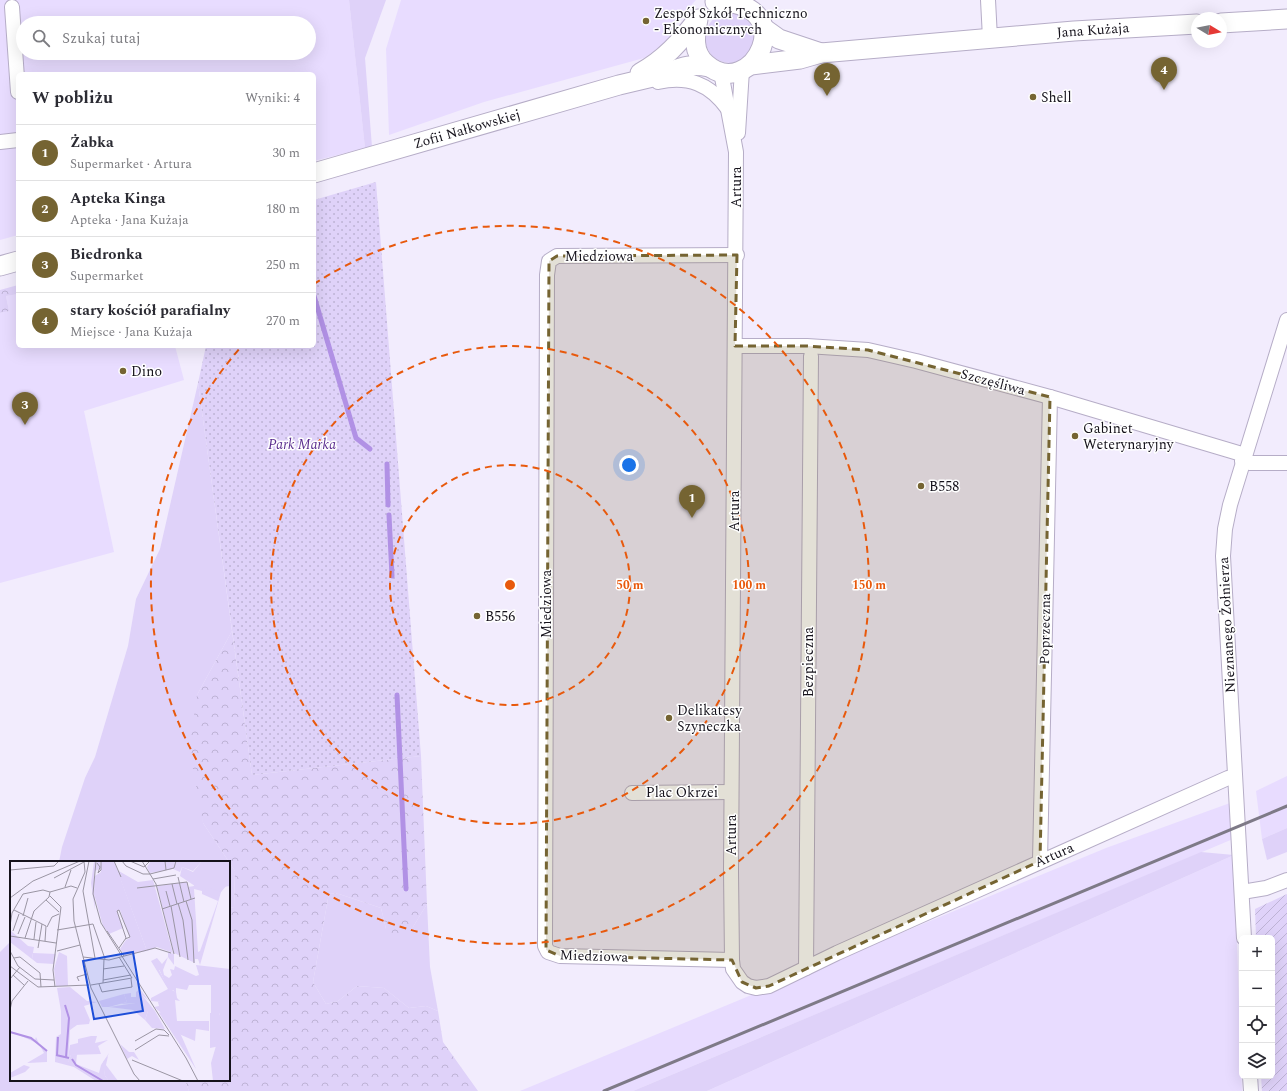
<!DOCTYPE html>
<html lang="pl">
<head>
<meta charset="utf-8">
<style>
	:root { --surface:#fff; --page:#f7f7f7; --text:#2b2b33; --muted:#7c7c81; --line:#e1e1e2; --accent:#756432 }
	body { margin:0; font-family:Spectral,serif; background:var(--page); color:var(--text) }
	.controls { position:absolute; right:12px; bottom:12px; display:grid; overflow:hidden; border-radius:6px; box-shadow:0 4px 16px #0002 }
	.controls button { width:36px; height:36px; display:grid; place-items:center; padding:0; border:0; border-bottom:1px solid var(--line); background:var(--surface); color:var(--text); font:20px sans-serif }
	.compass { position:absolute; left:1191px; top:12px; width:36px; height:36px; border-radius:50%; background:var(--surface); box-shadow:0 4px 16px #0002; rotate:100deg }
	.you { position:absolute; left:629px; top:465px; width:14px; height:14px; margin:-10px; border:3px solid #fff; border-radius:50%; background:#1a73e8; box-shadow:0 0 0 6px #1a73e833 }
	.badge { display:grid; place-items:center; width:26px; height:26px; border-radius:50%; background:var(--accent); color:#fff; font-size:13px; font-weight:700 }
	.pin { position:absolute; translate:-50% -33px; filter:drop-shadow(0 1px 2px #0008) }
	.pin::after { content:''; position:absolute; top:21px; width:14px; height:12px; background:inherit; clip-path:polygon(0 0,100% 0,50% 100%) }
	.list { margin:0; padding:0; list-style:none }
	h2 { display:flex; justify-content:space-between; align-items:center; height:52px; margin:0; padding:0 16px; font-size:17px }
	h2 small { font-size:13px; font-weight:400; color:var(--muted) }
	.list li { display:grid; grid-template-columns:26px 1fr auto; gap:12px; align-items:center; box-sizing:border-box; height:56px; padding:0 16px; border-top:1px solid var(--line) }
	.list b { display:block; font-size:15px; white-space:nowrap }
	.list p { margin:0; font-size:13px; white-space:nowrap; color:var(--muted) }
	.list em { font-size:13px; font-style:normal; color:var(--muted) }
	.icon { flex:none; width:22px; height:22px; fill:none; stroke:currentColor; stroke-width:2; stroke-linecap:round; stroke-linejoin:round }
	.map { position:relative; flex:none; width:1287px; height:1091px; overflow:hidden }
	.search { position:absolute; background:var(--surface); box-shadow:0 4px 16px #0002; left:16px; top:16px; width:300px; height:44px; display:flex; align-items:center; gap:10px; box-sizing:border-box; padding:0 14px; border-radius:22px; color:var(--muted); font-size:15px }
	.panel { position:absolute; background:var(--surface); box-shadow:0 4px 16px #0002; left:16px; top:72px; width:300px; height:276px; border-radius:6px }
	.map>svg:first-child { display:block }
	.built { fill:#e8dcff; fill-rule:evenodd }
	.grass { fill:#dfd2f9 }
	.forest { fill:url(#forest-crowns) }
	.park { fill:url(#park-dots) }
	.garden { fill:url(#garden-furrows) }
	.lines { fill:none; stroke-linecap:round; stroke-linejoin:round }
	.stream { stroke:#b191e5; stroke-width:5 }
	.street-casing { stroke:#b6adc7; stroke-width:16 }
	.secondary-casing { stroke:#b6adc7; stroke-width:21 }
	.street { stroke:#fff; stroke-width:14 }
	.secondary { stroke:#fff; stroke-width:19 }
	.rail { stroke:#7e7a87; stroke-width:3 }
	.marked { fill:#756432; fill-opacity:0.2; stroke:#756432; stroke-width:3; stroke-dasharray:8 5; stroke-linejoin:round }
	.ring { fill:none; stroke:#e8590c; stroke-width:2; stroke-dasharray:7 5 }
	.poi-dot { fill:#756432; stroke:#fff; stroke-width:1.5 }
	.labels { text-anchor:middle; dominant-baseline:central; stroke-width:3; stroke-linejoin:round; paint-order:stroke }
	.poi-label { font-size:14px; fill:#15121b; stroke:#fff; text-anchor:start }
	.street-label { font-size:14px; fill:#15121b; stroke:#fff }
	.park-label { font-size:14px; font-style:italic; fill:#5b2e8f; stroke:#fff }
	.inset-river { fill:none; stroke:#b191e5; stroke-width:2 }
	.inset-road { fill:none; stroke:#9a95a3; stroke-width:1 }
	.view { fill:#1d4ed8; fill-opacity:0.15; stroke:#1d4ed8; stroke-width:2 }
	.inset-edge { fill:none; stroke:#15121b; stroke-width:2 }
	.centre { fill:#e8590c; stroke:#fff; stroke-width:2 }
	.ring-label { font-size:12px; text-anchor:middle; font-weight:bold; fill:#e8590c; stroke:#fff; stroke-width:3; stroke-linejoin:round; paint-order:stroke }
</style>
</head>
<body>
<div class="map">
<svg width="1287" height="1091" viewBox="0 0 1287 1091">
	<defs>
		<pattern id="forest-crowns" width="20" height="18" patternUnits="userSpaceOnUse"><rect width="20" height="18" fill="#dfd2f9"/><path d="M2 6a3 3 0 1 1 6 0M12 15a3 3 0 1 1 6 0" fill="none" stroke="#beb3d5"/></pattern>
		<pattern id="park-dots" width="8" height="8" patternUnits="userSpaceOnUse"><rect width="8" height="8" fill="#dfd2f9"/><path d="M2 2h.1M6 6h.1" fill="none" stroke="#beb3d5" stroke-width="1.8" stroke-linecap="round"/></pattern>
		<pattern id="garden-furrows" width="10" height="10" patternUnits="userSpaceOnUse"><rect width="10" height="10" fill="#dfd2f9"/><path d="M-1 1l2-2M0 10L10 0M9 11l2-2" fill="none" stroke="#beb3d5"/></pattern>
	</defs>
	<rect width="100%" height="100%" fill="#f2ecfd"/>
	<!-- built -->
	<g class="built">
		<path d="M 0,0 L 349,0 L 365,148 L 314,161 L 314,74 L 18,74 L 18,235 L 0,240 ZM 23,23 L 309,23 L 309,53 L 23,53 Z"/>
		<polygon points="401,0 696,0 677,20 667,42 644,58 484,102 389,135 386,49"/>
		<polygon points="18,294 18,346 175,346 184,380 84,411 114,552 0,583 0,313 9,311 6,296"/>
		<polygon points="1287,776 1287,828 1262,839 1256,791"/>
		<polygon points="1230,803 1233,839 633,1091 520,1091 1106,848"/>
		<polygon points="1234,855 1242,1091 707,1091"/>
	</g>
	<!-- grass -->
	<g class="grass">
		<polygon points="349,0 386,0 365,58 372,147 365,148"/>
		<circle cx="730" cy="38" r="25"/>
		<polygon points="198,383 232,631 197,695 203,823 235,871 234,907 229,908 229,862 59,862 62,847 85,778 95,757 128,646 136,599 160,549"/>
		<polygon points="1287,828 1287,852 1267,860 1262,839"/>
		<polygon points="1201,852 1234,855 707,1091 633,1091"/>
		<polygon points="329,893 339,894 381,908 386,929 413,927 427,904 430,967 438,1011 426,1006 409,1008 384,988 357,986 338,1001 326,1004 313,982"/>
		<polygon points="11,941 11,1080 185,1080 189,1091 0,1091 0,952"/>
	</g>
	<!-- forest -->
	<g class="forest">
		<polygon points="18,285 18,294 6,296 9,311 0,313 0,290"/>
		<polygon points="232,631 252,775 421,756 427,904 413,927 398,937 386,929 381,908 339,894 329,893 313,982 326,1004 338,1001 357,986 384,988 409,1008 426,1006 438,1011 443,1042 478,1091 189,1091 185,1080 229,1080 229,908 234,907 235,871 203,823 189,748 197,695"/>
	</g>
	<!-- park -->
	<polygon class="park" points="376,182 421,756 252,775 198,383 206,346 314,346 314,200"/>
	<!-- garden -->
	<polygon class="garden" points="1287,894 1287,1091 1262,1091 1261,1076 1272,1076 1272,938 1256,938 1255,909"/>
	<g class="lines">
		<!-- stream -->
		<g class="stream">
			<polyline points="314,296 356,438 370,449"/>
			<polyline points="387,464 388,505"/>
			<polyline points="389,515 392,576"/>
			<polyline points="397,695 406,889"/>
		</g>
		<!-- street casing -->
		<g class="street-casing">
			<g id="street">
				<polyline points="988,0 990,38"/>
				<polyline points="12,7 18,92"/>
				<polyline points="721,72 736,152 731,871 732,960 733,969 742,982 748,986 756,988 769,986 837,953 1228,778 1235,777"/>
				<path d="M 658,82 C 688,75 710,84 728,109"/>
				<polyline points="738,133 742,70"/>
				<polyline points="0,142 18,140"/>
				<polyline points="735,346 807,346 868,350 916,361 1050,397 1245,455"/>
				<polyline points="1242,461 1250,463 1287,463"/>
				<polyline points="632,793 731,792"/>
				<polyline points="1040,861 1050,397"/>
				<polyline points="1242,892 1266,888 1287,880"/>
				<polyline points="1244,938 1223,556 1225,529 1230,505 1287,320"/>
				<polyline points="732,960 560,956 548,952 545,946 547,275 549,261 557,256 737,255"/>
				<polyline points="806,968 811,356"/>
				<polyline points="1250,1076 1251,1091"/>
			</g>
		</g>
		<!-- secondary casing -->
		<g class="secondary-casing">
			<g id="secondary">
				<path d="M 698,19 C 695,35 692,52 706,64 C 752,105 805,0 715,2"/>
				<polyline points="1221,23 1287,19"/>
				<polyline points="765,29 779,39 821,53"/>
				<polyline points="751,65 800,59 821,53 1074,31 1197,24"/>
				<path d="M 640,73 C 664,60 680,42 697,20"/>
				<path d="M 314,173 L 619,85 C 632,82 644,79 657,76 C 677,70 687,62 709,67"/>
				<polyline points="0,266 18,261"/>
			</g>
		</g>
		<!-- street -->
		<use href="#street" class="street"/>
		<!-- secondary -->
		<use href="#secondary" class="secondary"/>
		<!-- rail -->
		<polyline class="rail" points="604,1091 1287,806"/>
	</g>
	<!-- marked area -->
	<path class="marked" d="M 737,255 L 735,346 L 807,346 L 868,350 L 1050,397 L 1040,861 L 769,986 L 756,988 L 742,982 L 732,960 L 560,956 L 546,950 L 549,261 L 557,256 Z"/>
	<!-- distance rings -->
	<g class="ring">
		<circle cx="510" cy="585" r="120"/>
		<circle cx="510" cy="585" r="239"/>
		<path d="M314 284A359 359 0 1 1 241 347"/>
	</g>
	<!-- markers -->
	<g class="poi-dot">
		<circle cx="646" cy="21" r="4"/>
		<circle cx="1033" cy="97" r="4"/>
		<circle cx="123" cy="371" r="4"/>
		<circle cx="1075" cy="436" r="4"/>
		<circle cx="921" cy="486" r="4"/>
		<circle cx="477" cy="616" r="4"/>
		<circle cx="669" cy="718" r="4"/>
	</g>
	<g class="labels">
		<!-- poi labels -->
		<g class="poi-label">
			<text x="654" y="13">Zespół Szkół Techniczno<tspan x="654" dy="16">- Ekonomicznych</tspan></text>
			<text x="1041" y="97">Shell</text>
			<text x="131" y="371">Dino</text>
			<text x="1083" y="428">Gabinet<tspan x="1083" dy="16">Weterynaryjny</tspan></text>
			<text x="929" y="486">B558</text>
			<text x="485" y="616">B556</text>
			<text x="677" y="710">Delikatesy<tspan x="677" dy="16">Szyneczka</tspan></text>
		</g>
		<!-- street labels -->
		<g class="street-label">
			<text transform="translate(1093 30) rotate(-4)">Jana Kużaja</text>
			<text transform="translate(467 129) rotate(-16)">Zofii Nałkowskiej</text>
			<text transform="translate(736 187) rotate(-90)">Artura</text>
			<text x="599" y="256">Miedziowa</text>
			<text transform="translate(993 382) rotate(15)">Szczęśliwa</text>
			<text transform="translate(734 511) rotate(-90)">Artura</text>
			<text transform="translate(546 604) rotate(-90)">Miedziowa</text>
			<text transform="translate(1227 625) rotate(-93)">Nieznanego Żołnierza</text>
			<text transform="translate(1045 629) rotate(-89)">Poprzeczna</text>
			<text transform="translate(808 662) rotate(-90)">Bezpieczna</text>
			<text x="682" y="792">Plac Okrzei</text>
			<text transform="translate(731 835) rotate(-90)">Artura</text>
			<text transform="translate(1054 855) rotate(-24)">Artura</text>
			<text transform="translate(594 956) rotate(2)">Miedziowa</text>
		</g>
		<!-- park labels -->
		<g class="park-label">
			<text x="302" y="444">Park Marka</text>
		</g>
	</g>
	<!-- overview -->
	<g transform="translate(10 861)">
		<rect width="220" height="220" fill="#f2ecfd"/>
		<path d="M 86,0 L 85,2 L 87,2 L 86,0 L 90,0 L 91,7 L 85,10 L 84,17 L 85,49 L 81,22 L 84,1 ZM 141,0 L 192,0 L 183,10 L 172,6 L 170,11 L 163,8 L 140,12 L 137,6 ZM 107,9 L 128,21 L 143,19 L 163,92 L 147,86 L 137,90 ZM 177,21 L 178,26 L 184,25 L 184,22 L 217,24 L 211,31 L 190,104 L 188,98 L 185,98 L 185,102 L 164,92 L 147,25 ZM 184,28 L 192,30 L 192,33 L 208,40 L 190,90 L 188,91 ZM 0,69 L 18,85 L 24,86 L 22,98 L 0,81 ZM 158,91 L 164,93 L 164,104 L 158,96 L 153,109 L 149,109 L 159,128 L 166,131 L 167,137 L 170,140 L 165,139 L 167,160 L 199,160 L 199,170 L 186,168 L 185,180 L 169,173 L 161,160 L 144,146 L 149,145 L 148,141 L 151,141 L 141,140 L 141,137 L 158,128 L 141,100 L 147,97 L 152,103 L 158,96 ZM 60,126 L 77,140 L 87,141 L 74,145 L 80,159 L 79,163 L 67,164 L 60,169 L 58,201 L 61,194 L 67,193 L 66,203 L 89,212 L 91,204 L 99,192 L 94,203 L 95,215 L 99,220 L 86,220 L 64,206 L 45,201 L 46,176 L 51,173 L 51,150 L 47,127 ZM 132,134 L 145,150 L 138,150 L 135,159 L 123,149 L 99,146 L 132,141 ZM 200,152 L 209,152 L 220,183 L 200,187 ZM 0,170 L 25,179 L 26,176 L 30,185 L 37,190 L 37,201 L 17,202 L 34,192 L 29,183 ZM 110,183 L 119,191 L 124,191 L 129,199 L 122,195 L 117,198 ZM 14,204 L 20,206 L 15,211 L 0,217 L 0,212 Z" fill="#dfd2f9" fill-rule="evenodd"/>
		<path d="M 186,104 L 220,108 L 220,153 L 212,160 L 209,152 L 201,152 L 201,124 L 179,124 L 177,129 L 166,127 L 166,132 L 163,129 L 160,132 L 149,108 L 153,109 L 154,114 L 159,117 L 162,114 L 160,108 L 164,109 L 165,105 L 186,115 L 189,114 ZM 130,128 L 139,140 L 132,134 L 130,142 L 110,143 L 117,141 L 114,133 L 121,132 L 121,136 L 126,136 L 126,131 ZM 138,150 L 145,150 L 155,168 L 142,167 L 135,159 ZM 150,151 L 159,156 L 171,174 L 186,208 L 149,152 ZM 81,175 L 87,175 L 85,182 L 98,179 L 88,185 L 91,193 L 61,194 L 57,204 L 60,184 L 68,182 L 68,178 ZM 98,195 L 96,204 L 108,220 L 99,220 L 95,215 L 93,201 Z" fill="#dfd2f9"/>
		<path d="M 23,92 L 46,93 L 44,103 L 27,102 L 22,98 Z" fill="#dfd2f9"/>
		<path d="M 49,91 L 57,95 L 58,125 L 46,125 L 44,108 ZM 220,108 L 220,220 L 203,220 L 201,202 L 208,178 L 210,152 ZM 114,133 L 117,141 L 99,146 L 92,146 L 89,140 Z" fill="#dfd2f9"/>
		<path d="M 91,0 L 104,0 L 137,90 L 115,94 L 110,88 L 116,79 L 120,77 L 110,49 L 107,50 L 113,67 L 99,73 L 93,65 L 84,33 L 85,15 L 91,11 ZM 192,0 L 220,0 L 220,25 L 213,26 L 211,31 L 200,27 L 191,29 L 170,15 L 172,6 L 183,11 Z" fill="#dfd2f9"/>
		<path class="inset-river" d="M 55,144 L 59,157 L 56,196M 0,171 L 21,177 L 37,190M 46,194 L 59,197M 47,194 L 48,176M 62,198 L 66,204 L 93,220"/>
		<path class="inset-road" d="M 74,0 L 75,11 L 63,38 L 64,60 L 81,127 L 124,213 L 130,220M 79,0 L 73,30 L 85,97M 86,0 L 83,33 L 91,62 L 176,197 L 188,220M 104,0 L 111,16M 112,0 L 116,5 L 133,13 L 140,13M 120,0 L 134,6 L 140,0M 132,0 L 146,23 L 164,93M 155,0 L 156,9 L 164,7 L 166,0M 87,2 L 90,6 L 88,12 L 91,9 L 91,0M 0,9 L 44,5 L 49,0M 140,13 L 156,9M 168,16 L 174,41M 44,17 L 74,1M 143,18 L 166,14M 162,23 L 167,43M 55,26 L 61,9M 127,27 L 177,21 L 181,38M 156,30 L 160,45M 40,35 L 51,46 L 43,109 L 45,126M 0,37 L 23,20 L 70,0M 36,39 L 49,51M 176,40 L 182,59 L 184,102M 168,42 L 173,59 L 178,99M 161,45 L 170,96M 152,48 L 185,37M 4,49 L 36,65 L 35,80M 13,55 L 18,37M 21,59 L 24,50 L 39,36 L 40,31M 0,65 L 2,52 L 13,33 L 33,29 L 40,31 L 61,25 L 67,27M 37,66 L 42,56 L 49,53M 47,69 L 83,63 L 95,98M 3,70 L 9,53M 97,70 L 114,95M 8,73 L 15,56M 0,75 L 46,82M 15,77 L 21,59M 24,78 L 26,61M 28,87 L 32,63M 109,87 L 116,77 L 107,50 L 109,49 L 120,76 L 115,78M 0,90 L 8,105 L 25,118 L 44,119M 47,90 L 70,84M 73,96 L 99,99 L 145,87 L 161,92M 4,97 L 10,96 L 30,112 L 31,126M 0,105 L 28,126 L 79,124M 93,108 L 114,105M 3,114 L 14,124M 0,118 L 10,106M 93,119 L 121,114M 69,120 L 67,116 L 77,113M 93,122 L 94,98M 89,123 L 92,131 L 122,126 L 121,118M 81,124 L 122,117 L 109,96M 0,149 L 2,140 L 18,120M 125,180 L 146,168 L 154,169 L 159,174M 125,189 L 149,174 L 159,175M 122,199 L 173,220"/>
		<path class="view" d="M 123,91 L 133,150 L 84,158 L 73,100 Z"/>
		<rect width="220" height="220" class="inset-edge"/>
	</g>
	<circle cx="510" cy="585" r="6" class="centre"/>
	<g class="ring-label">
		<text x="630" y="589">50 m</text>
		<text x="749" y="589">100 m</text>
		<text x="869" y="589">150 m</text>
	</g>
</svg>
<div class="controls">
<button>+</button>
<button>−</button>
<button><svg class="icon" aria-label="locate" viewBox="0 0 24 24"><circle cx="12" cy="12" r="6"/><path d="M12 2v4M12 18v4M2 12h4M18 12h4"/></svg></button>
<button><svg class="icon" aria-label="layers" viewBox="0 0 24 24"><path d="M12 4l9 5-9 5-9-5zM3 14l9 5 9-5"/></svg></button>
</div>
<svg class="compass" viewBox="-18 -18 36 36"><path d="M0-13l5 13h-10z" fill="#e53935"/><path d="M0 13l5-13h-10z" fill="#7c7c81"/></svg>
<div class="you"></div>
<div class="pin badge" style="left:692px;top:518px">1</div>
<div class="pin badge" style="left:827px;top:96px">2</div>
<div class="pin badge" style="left:25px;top:425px">3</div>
<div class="pin badge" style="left:1164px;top:90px">4</div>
<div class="search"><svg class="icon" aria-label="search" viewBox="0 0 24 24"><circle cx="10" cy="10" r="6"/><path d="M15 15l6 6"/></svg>Szukaj tutaj</div>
<section class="panel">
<h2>W pobliżu<small>Wyniki: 4</small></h2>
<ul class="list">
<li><span class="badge">1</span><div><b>Żabka</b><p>Supermarket · Artura</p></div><em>30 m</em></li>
<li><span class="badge">2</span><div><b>Apteka Kinga</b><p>Apteka · Jana Kużaja</p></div><em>180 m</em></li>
<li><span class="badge">3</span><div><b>Biedronka</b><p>Supermarket</p></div><em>250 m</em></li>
<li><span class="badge">4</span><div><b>stary kościół parafialny</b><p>Miejsce · Jana Kużaja</p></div><em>270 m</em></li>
</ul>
</section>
</div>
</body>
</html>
